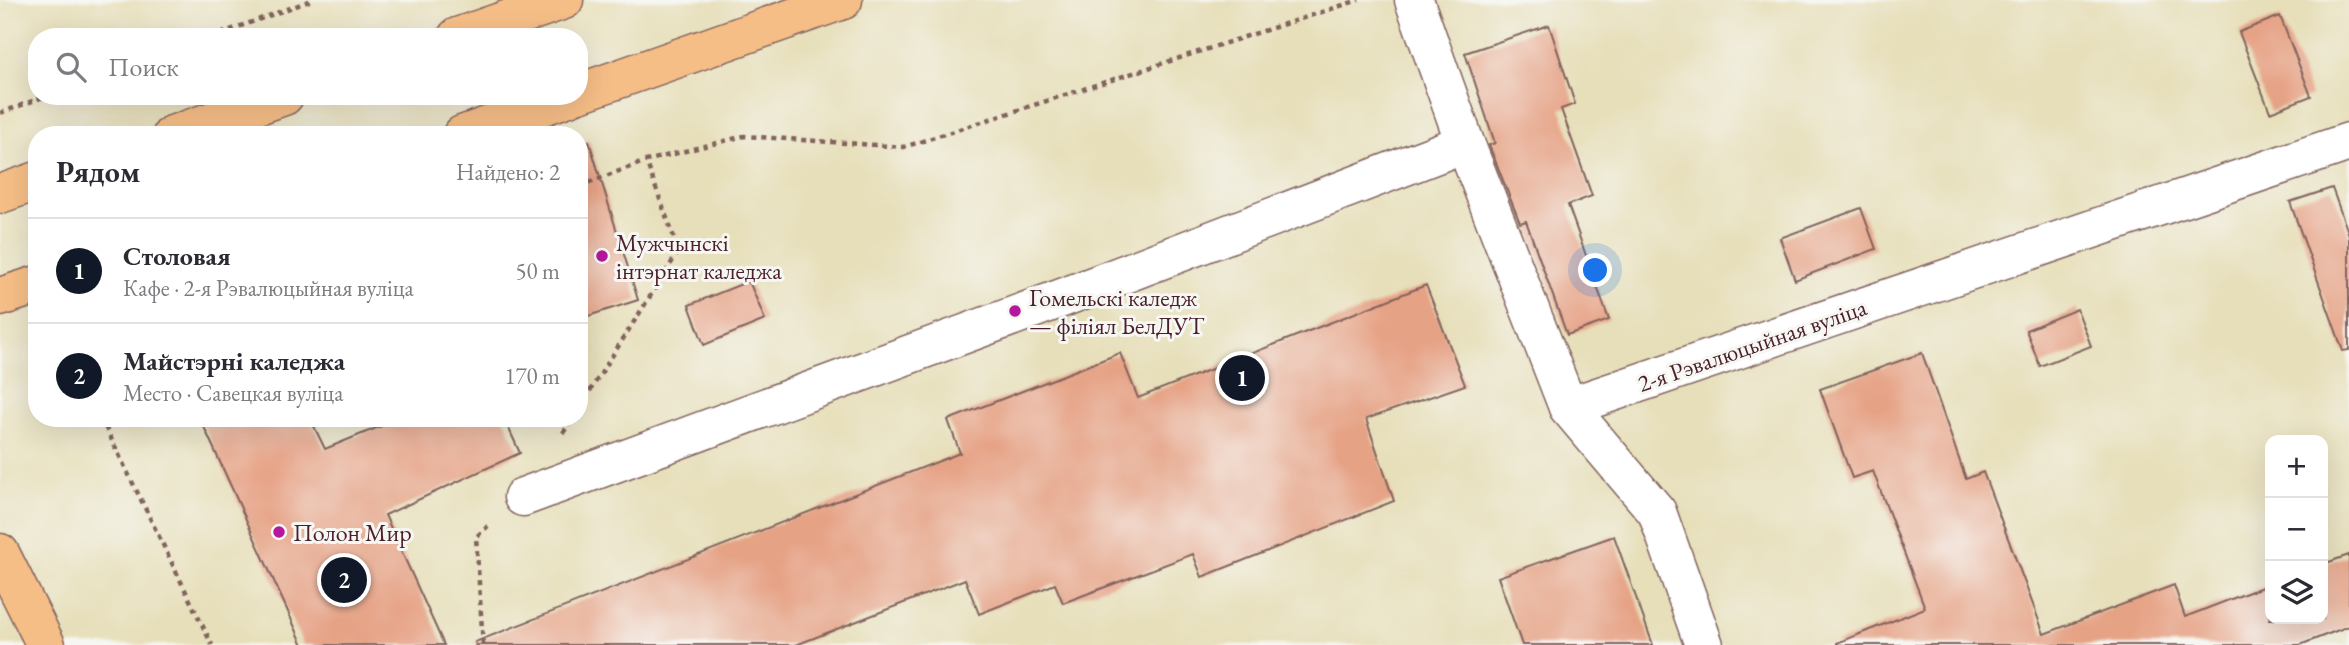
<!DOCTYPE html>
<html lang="ru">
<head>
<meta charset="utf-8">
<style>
	:root { --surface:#fff; --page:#f7f7f7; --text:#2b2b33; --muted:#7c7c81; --line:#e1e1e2; --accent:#111827 }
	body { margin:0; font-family:"EB Garamond",serif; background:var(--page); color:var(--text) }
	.controls { position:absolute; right:21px; bottom:21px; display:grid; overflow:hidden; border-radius:14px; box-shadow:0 7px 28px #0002 }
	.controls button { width:63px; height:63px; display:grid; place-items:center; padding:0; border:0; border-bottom:2px solid var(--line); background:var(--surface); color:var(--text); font:35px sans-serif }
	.you { position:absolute; left:1596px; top:271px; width:24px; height:24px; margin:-18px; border:5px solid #fff; border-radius:50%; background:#1a73e8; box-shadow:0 0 0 10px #1a73e833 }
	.badge { display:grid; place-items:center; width:46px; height:46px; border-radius:50%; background:var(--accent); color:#fff; font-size:23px; font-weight:700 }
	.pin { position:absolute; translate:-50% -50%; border:4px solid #fff; box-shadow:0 2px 7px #0006 }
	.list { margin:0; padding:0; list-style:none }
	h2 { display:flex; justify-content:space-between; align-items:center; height:91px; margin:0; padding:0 28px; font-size:30px }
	h2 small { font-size:23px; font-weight:400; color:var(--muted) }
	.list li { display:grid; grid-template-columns:46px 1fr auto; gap:21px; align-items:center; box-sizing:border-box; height:105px; padding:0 28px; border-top:2px solid var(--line) }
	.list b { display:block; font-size:26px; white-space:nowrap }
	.list p { margin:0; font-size:23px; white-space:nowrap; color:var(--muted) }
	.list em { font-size:23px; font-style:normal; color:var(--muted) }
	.icon { flex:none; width:38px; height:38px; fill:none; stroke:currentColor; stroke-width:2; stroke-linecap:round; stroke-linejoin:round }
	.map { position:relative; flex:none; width:2349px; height:645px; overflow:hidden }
	.search { position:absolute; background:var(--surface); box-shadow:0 7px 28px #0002; left:28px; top:28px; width:560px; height:77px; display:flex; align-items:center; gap:18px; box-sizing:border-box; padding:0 24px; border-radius:28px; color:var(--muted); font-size:26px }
	.panel { position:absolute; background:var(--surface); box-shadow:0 7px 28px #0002; left:28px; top:126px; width:560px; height:301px; border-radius:28px }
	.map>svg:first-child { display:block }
	.building { fill:#e6a285 }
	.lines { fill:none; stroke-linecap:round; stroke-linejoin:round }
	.minor-casing { stroke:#81625d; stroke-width:41 }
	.major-casing { stroke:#81625d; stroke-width:41 }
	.path { stroke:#81625d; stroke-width:4.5; stroke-dasharray:5 5; stroke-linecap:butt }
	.minor { stroke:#fff; stroke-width:38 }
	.major { stroke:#f6be87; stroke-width:38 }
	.poi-dot { fill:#b5179e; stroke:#f6f6f2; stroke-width:2.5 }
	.labels { text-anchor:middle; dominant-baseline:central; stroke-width:6; stroke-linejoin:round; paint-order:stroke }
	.poi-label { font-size:24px; fill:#4a1f2b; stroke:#f6f6f2; text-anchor:start }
	.street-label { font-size:24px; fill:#4a1f2b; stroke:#f6f6f2 }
</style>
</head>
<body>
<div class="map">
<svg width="2349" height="645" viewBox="0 0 2349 645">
	<rect width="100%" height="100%" fill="#f6f6f2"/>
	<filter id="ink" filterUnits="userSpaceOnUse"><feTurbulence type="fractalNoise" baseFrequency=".0143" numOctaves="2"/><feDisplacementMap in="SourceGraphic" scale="14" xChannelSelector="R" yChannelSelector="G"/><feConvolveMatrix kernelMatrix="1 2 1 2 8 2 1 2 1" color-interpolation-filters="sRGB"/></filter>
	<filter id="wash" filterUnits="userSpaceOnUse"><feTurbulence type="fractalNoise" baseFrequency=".00686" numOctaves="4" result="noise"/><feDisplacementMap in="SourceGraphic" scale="28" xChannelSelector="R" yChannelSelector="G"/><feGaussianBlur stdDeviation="1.57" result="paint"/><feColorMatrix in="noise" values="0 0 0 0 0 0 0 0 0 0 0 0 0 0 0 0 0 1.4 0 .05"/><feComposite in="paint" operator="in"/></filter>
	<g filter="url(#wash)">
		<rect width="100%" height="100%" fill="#e7dfba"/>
		<g id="blocks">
			<!-- building -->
			<g class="building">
				<polygon points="2280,16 2311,96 2270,112 2239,32"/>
				<polygon points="1549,25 1575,104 1561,109 1592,196 1568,205 1609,320 1567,335 1526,221 1520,223 1489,145 1495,143 1465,53"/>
				<polygon points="589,141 638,300 579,319 579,143"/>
				<polygon points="2332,188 2349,235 2349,350 2343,351 2290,202"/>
				<polygon points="1861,208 1876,249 1795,280 1780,238"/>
				<polygon points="749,281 765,320 704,345 689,305"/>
				<polygon points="1426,285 1465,385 1366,419 1394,501 1202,577 1193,554 1063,603 1055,584 979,614 965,579 796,645 476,645 475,642 960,453 948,420 1120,353 1138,398"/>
				<polygon points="2077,309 2091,346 2040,366 2026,330"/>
				<polygon points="1922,353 1966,479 1983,472 2044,634 2174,585 2185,617 2270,584 2270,619 2323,619 2323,564 2349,555 2349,626 2300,645 1837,645 1837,643 1925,608 1873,471 1852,478 1820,389"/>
				<polygon points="200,418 310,418 325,449 401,418 504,418 520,453 385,515 444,645 303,645"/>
				<polygon points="1614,536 1653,645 1522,645 1498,577"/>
			</g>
		</g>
	</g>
	<g filter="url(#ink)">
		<use href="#blocks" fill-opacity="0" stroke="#81625d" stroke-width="2"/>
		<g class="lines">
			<!-- minor casing -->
			<g class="minor-casing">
				<g id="minor">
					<polyline points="1414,0 1465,143 1568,407 1657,512 1704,645"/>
					<polyline points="1568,407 2349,142"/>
					<polyline points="523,497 1062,298 1465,143"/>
				</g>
			</g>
			<!-- major casing -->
			<g class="major-casing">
				<g id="major">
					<polyline points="457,37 564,0"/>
					<polyline points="579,93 843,0"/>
					<polyline points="172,135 284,96"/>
					<polyline points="462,135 571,96"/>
					<polyline points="0,194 37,181"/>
					<polyline points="0,297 37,285"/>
					<polyline points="0,553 46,645"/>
				</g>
			</g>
			<!-- path -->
			<g class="path">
				<polyline points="211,37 312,0"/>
				<polyline points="0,113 46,96"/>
				<polyline points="579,186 646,161 744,136 904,147 1359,0"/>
				<polyline points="579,408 679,251 646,161"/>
				<polyline points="101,418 212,645"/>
				<polyline points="563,433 573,418"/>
				<polyline points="483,645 476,537 488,526"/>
			</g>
			<!-- minor -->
			<use href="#minor" class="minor"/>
			<!-- major -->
			<use href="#major" class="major"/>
		</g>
	</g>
	<!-- markers -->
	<g class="poi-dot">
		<circle cx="602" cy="256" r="7"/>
		<circle cx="1015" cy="311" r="7"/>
		<circle cx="279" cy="532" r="7"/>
	</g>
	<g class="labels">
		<!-- poi labels -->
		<g class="poi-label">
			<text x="616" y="242">Мужчынскі<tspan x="616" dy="28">інтэрнат каледжа</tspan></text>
			<text x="1029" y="297">Гомельскі каледж<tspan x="1029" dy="28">— філіял БелДУТ</tspan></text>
			<text x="293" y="532">Полон Мир</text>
		</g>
		<!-- street labels -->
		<g class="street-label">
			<text transform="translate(1752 345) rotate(-19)">2-я Рэвалюцыйная вуліца</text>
		</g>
	</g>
</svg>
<div class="controls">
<button>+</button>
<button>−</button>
<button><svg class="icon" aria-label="layers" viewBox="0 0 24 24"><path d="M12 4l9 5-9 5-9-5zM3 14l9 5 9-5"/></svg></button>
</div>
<div class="you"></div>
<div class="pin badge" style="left:1242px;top:378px">1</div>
<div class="pin badge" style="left:344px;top:580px">2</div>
<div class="search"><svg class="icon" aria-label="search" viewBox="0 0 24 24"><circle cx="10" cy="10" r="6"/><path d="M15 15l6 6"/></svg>Поиск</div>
<section class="panel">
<h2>Рядом<small>Найдено: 2</small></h2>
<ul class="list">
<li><span class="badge">1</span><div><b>Столовая</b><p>Кафе · 2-я Рэвалюцыйная вуліца</p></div><em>50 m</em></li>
<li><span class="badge">2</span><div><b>Майстэрні каледжа</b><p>Место · Савецкая вуліца</p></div><em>170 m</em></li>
</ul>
</section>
</div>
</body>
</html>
